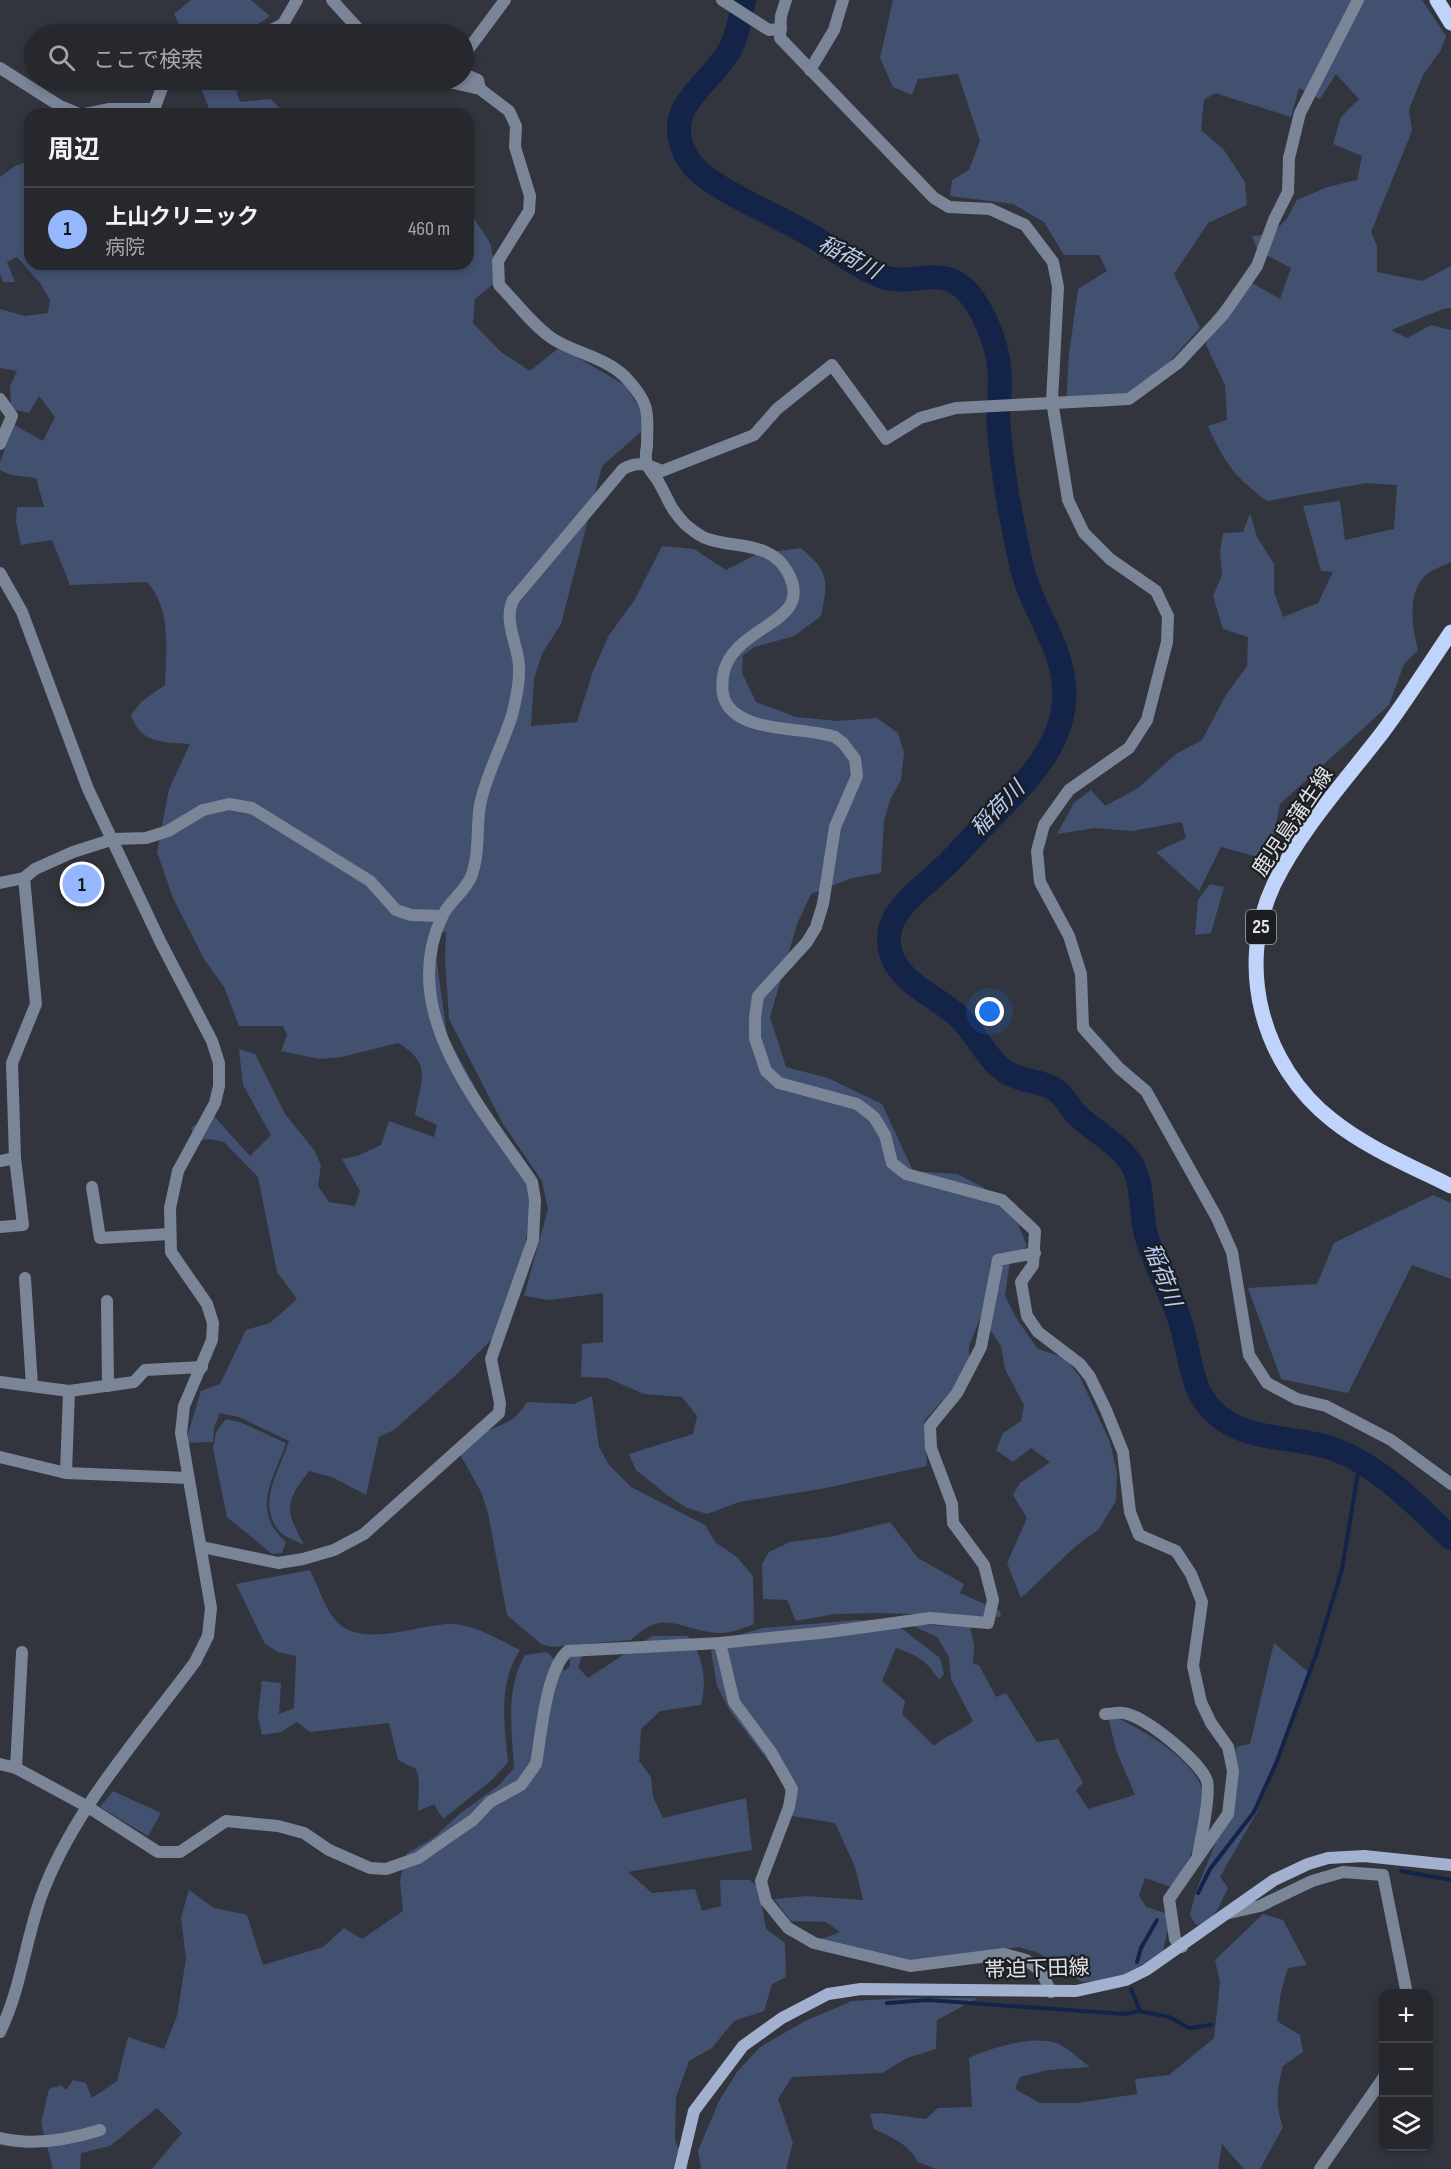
<!DOCTYPE html>
<html lang="ja">
<head>
<meta charset="utf-8">
<style>
	:root { --surface:#26282e; --page:#32343a; --text:#f1f3f6; --muted:#a4a6aa; --line:#42444a; --accent:#95b7fd }
	body { margin:0; font-family:"Sofia Sans Condensed","Noto Sans JP",sans-serif; background:var(--page); color:var(--text) }
	.controls { position:absolute; right:18px; bottom:18px; display:grid; overflow:hidden; border-radius:12px; box-shadow:0 3px 9px #0003 }
	.controls button { width:54px; height:54px; display:grid; place-items:center; padding:0; border:0; border-bottom:2px solid var(--line); background:var(--surface); color:var(--text); font:30px sans-serif }
	.you { position:absolute; left:990px; top:1012px; width:21px; height:21px; margin:-15px; border:4px solid #fff; border-radius:50%; background:#1a73e8; box-shadow:0 0 0 9px #1a73e833 }
	.badge { display:grid; place-items:center; width:39px; height:39px; border-radius:50%; background:var(--accent); color:#111; font-size:20px; font-weight:700 }
	.pin { position:absolute; translate:-50% -50%; border:3px solid #fff; box-shadow:0 2px 6px #0006 }
	.list { margin:0; padding:0; list-style:none }
	h2 { display:flex; justify-content:space-between; align-items:center; height:78px; margin:0; padding:0 24px; font-size:26px }
	h2 small { font-size:20px; font-weight:400; color:var(--muted) }
	.list li { display:grid; grid-template-columns:39px 1fr auto; gap:18px; align-items:center; box-sizing:border-box; height:84px; padding:0 24px; border-top:2px solid var(--line) }
	.list b { display:block; font-size:22px; white-space:nowrap }
	.list p { margin:0; font-size:20px; white-space:nowrap; color:var(--muted) }
	.list em { font-size:20px; font-style:normal; color:var(--muted) }
	.icon { flex:none; width:33px; height:33px; fill:none; stroke:currentColor; stroke-width:2; stroke-linecap:round; stroke-linejoin:round }
	.map { position:relative; flex:none; width:1451px; height:2169px; overflow:hidden }
	.search { position:absolute; background:var(--surface); box-shadow:0 3px 9px #0003; left:24px; top:24px; width:450px; height:66px; display:flex; align-items:center; gap:15px; box-sizing:border-box; padding:0 21px; border-radius:33px; color:var(--muted); font-size:22px }
	.panel { position:absolute; background:var(--surface); box-shadow:0 3px 9px #0003; left:24px; top:108px; width:450px; height:162px; border-radius:18px }
	.map>svg:first-child { display:block }
	.green { fill:#42516f }
	.lines { fill:none; stroke-linecap:round; stroke-linejoin:round }
	.stream { stroke:#142448; stroke-width:4 }
	.river { stroke:#142448; stroke-width:24 }
	.street { stroke:#7b8598; stroke-width:12 }
	.secondary { stroke:#a2b1d0; stroke-width:12 }
	.primary { stroke:#c0d4fb; stroke-width:15 }
	.labels { text-anchor:middle; dominant-baseline:central; stroke-width:4.5; stroke-linejoin:round; paint-order:stroke }
	.shield { fill:#1b1d20; stroke:#a6a8ac; stroke-width:1.5 }
	.shield-label { font-size:20px; font-weight:bold; fill:#e1e3e8 }
	.street-label { font-size:21px; fill:#e1e3e8; stroke:#1b1d20 }
	.water-label { font-size:22px; font-style:italic; fill:#b8cbf3; stroke:#1b1d20 }
</style>
</head>
<body>
<div class="map">
<svg width="1451" height="2169" viewBox="0 0 1451 2169">
	<rect width="100%" height="100%" fill="#32353d"/>
	<!-- green -->
	<g class="green">
		<path d="M 191,0 L 251,0 L 270,16 C 245,35 215,35 184,34 L 174,14 Z"/>
		<path d="M 893,0 L 1422,0 L 1446,36 L 1441,50 L 1423,75 L 1409,109 L 1412,131 L 1371,232 L 1377,246 L 1377,272 L 1422,281 L 1451,266 L 1451,308 L 1443,309 L 1391,330 L 1407,338 L 1431,325 L 1451,330 L 1451,562 C 1443,566 1431,570 1425,576 C 1407,593 1412,628 1418,650 L 1404,664 L 1389,705 L 1280,804 L 1269,860 L 1221,847 L 1199,891 L 1156,852 L 1186,838 L 1182,822 L 1132,831 L 1095,828 L 1057,834 L 1074,803 L 1091,790 L 1105,806 L 1138,788 L 1176,754 L 1202,740 L 1226,695 L 1247,666 L 1248,637 L 1223,629 L 1213,596 L 1222,575 L 1220,551 L 1223,533 L 1243,532 L 1250,513 L 1257,537 L 1274,564 L 1274,592 L 1283,617 L 1318,603 L 1333,572 L 1321,571 L 1303,506 L 1340,501 L 1345,540 L 1394,529 L 1397,485 L 1366,483 L 1267,501 C 1234,476 1225,464 1208,426 L 1227,420 L 1225,385 L 1206,345 L 1212,317 L 1245,279 L 1280,299 L 1291,268 L 1258,251 L 1252,236 L 1271,234 L 1286,220 L 1297,200 L 1327,187 L 1357,180 L 1362,156 L 1333,144 L 1341,117 L 1359,99 L 1336,74 L 1320,99 L 1299,88 L 1291,117 L 1215,93 L 1204,100 L 1201,130 L 1224,150 L 1245,182 L 1247,205 L 1208,223 L 1174,274 L 1200,328 L 1161,371 L 1130,393 L 1104,407 L 1066,406 L 1069,354 L 1078,289 L 1107,271 L 1099,255 L 1064,255 L 1044,222 L 1013,204 L 950,196 L 952,180 L 969,170 L 980,141 L 958,74 L 918,79 L 912,95 L 893,87 L 880,58 Z"/>
		<polygon points="198,80 233,80 240,102 271,99 285,114 211,114"/>
		<path d="M 30,161 L 30,264 L 468,264 L 468,209 L 490,243 L 498,280 L 475,299 L 473,323 L 501,352 L 530,371 L 560,347 L 626,386 L 642,412 L 642,431 L 602,466 L 561,624 L 542,654 L 534,679 L 531,726 L 577,722 L 593,671 L 609,635 L 634,601 L 662,546 L 694,549 L 726,570 L 757,554 L 801,548 C 830,573 828,580 821,616 L 794,636 L 755,647 L 743,655 L 742,673 L 756,702 L 796,717 L 837,721 L 877,718 L 898,733 L 904,753 L 901,780 L 890,800 L 884,821 L 881,873 L 852,878 L 811,894 L 797,924 L 770,1017 L 786,1067 L 828,1078 L 882,1104 L 913,1171 L 957,1174 L 983,1187 L 1018,1224 L 1027,1246 L 1010,1260 L 1005,1296 L 1018,1321 L 1038,1349 L 1065,1358 L 1080,1377 L 1110,1442 L 1117,1473 L 1116,1501 L 1099,1529 L 1077,1545 L 1021,1598 L 1007,1563 L 1027,1518 L 1013,1495 L 1020,1483 L 1050,1462 L 1031,1448 L 1013,1462 L 996,1450 L 1003,1433 L 1021,1421 L 1024,1405 L 1005,1369 L 1001,1346 L 981,1316 L 969,1346 L 969,1371 L 924,1421 L 927,1466 L 821,1489 L 739,1502 L 707,1514 L 687,1508 L 667,1495 L 636,1470 L 629,1454 L 693,1434 L 697,1416 L 682,1397 L 644,1394 L 607,1378 L 581,1377 L 582,1344 L 603,1342 L 603,1293 L 549,1300 L 524,1296 L 548,1209 L 542,1181 L 503,1124 L 449,1019 L 445,959 L 446,932 L 438,933 L 437,963 L 447,1036 L 531,1189 L 531,1218 L 506,1325 L 457,1374 L 394,1430 L 379,1437 L 366,1495 L 334,1478 L 309,1471 C 284,1504 285,1509 304,1545 C 297,1541 284,1537 279,1531 C 256,1503 280,1470 289,1441 L 239,1417 L 220,1413 L 214,1428 L 213,1442 L 185,1443 L 201,1391 L 220,1384 L 246,1330 L 270,1323 L 297,1299 L 277,1272 L 258,1177 L 224,1142 L 209,1139 L 197,1141 L 191,1128 L 212,1114 L 250,1156 L 271,1135 L 243,1085 L 239,1049 L 255,1054 L 285,1114 L 314,1150 L 321,1165 L 318,1186 L 329,1202 L 355,1206 L 360,1191 L 342,1159 L 357,1156 L 381,1145 L 389,1121 L 434,1137 L 437,1125 L 415,1115 C 421,1079 433,1064 398,1043 L 342,1057 L 319,1059 L 281,1051 L 287,1035 L 283,1026 L 239,1026 L 224,987 L 204,959 L 173,898 L 157,852 L 169,789 L 190,744 C 164,742 140,744 131,715 L 142,701 L 165,685 C 166,649 172,610 147,582 L 70,585 L 52,540 L 21,545 L 16,522 L 17,507 L 44,507 L 36,478 L 11,475 L 0,470 L 0,462 L 14,425 L 43,441 L 55,417 L 39,396 L 29,413 L 11,409 L 10,386 L 17,371 L 0,368 L 0,309 L 25,316 L 48,313 L 50,300 L 40,283 L 17,257 L 7,262 L 15,282 L 3,282 L 0,274 L 0,177 L 15,166 Z"/>
		<polygon points="1210,884 1224,887 1211,933 1195,935 1198,900"/>
		<polygon points="1433,1195 1451,1203 1451,1279 1412,1265 1348,1393 1281,1379 1248,1288 1317,1284 1334,1243"/>
		<path d="M 592,1396 L 599,1447 L 609,1465 L 631,1487 L 705,1525 L 715,1542 L 737,1557 L 753,1576 L 754,1624 C 743,1628 729,1634 717,1633 C 681,1630 664,1607 631,1640 L 552,1647 L 541,1644 L 507,1615 L 488,1513 L 481,1492 L 457,1449 C 464,1444 472,1436 481,1433 C 503,1424 513,1424 527,1402 L 574,1404 Z"/>
		<path d="M 226,1419 L 240,1422 L 286,1443 C 273,1481 250,1510 286,1542 L 282,1553 L 272,1554 L 227,1517 L 213,1449 L 216,1432 Z"/>
		<polygon points="890,1522 918,1558 964,1584 960,1593 1000,1611 1001,1617 877,1613 835,1614 796,1621 787,1600 763,1599 762,1564 769,1552 790,1542 830,1537"/>
		<path d="M 310,1570 C 318,1586 324,1606 335,1620 C 361,1650 417,1624 451,1624 C 475,1624 499,1640 520,1650 C 498,1684 504,1723 508,1762 L 493,1779 L 443,1819 L 434,1804 L 418,1811 L 419,1780 L 416,1769 L 398,1760 L 389,1723 L 310,1732 L 297,1722 L 281,1732 L 262,1735 L 258,1715 L 262,1681 L 281,1683 L 279,1714 L 294,1708 L 296,1656 L 278,1652 L 265,1644 L 236,1584 Z"/>
		<path d="M 857,1620 L 892,1621 L 940,1658 L 944,1674 L 939,1680 C 927,1661 917,1655 896,1648 L 882,1681 L 905,1701 L 902,1714 L 934,1746 C 946,1735 961,1731 973,1721 L 951,1679 L 949,1657 L 937,1637 L 909,1624 L 970,1627 L 974,1645 L 973,1664 L 979,1665 L 996,1697 L 1006,1693 L 1037,1742 L 1058,1739 L 1083,1783 L 1076,1790 L 1088,1809 L 1135,1795 L 1116,1750 L 1107,1713 C 1135,1726 1205,1762 1203,1799 C 1201,1829 1188,1861 1180,1890 L 1145,1878 L 1139,1895 L 1146,1907 L 1171,1915 L 1163,1951 L 1127,1974 L 1097,1981 L 1082,1982 L 1039,1953 L 1019,1947 L 900,1962 L 816,1941 L 840,1932 L 826,1922 L 791,1921 L 774,1899 L 807,1896 L 863,1900 L 855,1867 L 835,1823 L 792,1816 L 782,1779 L 730,1711 L 717,1686 L 711,1651 L 738,1635 L 763,1628 Z"/>
		<path d="M 652,1636 L 688,1636 C 704,1658 707,1679 701,1705 L 660,1711 L 641,1729 L 639,1761 L 651,1777 L 653,1797 L 663,1818 L 746,1798 L 752,1850 L 628,1872 L 652,1893 L 695,1889 L 702,1911 L 721,1906 L 720,1880 L 750,1880 L 759,1888 L 766,1929 L 785,1943 L 786,1977 L 772,1984 L 764,2011 L 734,2021 L 712,2048 L 689,2061 L 676,2097 L 675,2140 L 688,2169 L 152,2169 L 182,2133 L 157,2108 L 110,2146 L 81,2153 L 80,2169 L 53,2169 L 41,2123 L 49,2089 L 61,2085 L 66,2090 L 73,2080 L 86,2083 L 92,2098 L 117,2081 L 128,2037 L 164,2049 L 177,2016 L 186,1959 L 181,1917 L 189,1890 L 214,1908 L 247,1915 L 263,1965 L 323,1947 L 344,1928 L 362,1939 L 403,1911 L 400,1881 L 406,1854 L 433,1838 L 462,1812 L 498,1786 L 514,1768 C 512,1730 505,1689 525,1655 L 547,1652 L 565,1671 L 570,1666 L 570,1657 L 583,1653 L 578,1667 L 588,1678 Z"/>
		<path d="M 1274,1643 L 1308,1672 L 1257,1812 L 1220,1877 L 1228,1888 C 1220,1904 1215,1922 1196,1925 L 1190,1915 L 1196,1891 L 1218,1837 L 1236,1747 L 1250,1744 Z"/>
		<polygon points="113,1791 161,1813 148,1836 100,1807"/>
		<path d="M 1263,1914 L 1283,1920 L 1307,1965 L 1288,1968 L 1281,1992 L 1277,2021 L 1300,2035 L 1303,2052 L 1283,2066 C 1277,2089 1275,2104 1283,2127 L 1260,2169 L 1244,2169 L 1222,2144 L 1218,2169 L 936,2169 L 918,2162 C 909,2144 891,2137 874,2129 L 870,2114 L 881,2113 L 926,2119 L 938,2108 L 972,2107 L 969,2058 C 990,2048 1033,2035 1056,2043 C 1068,2047 1080,2060 1090,2067 L 1048,2070 L 1020,2077 L 1015,2089 L 1040,2103 L 1077,2103 L 1137,2094 L 1135,2079 L 1169,2075 L 1214,2038 L 1220,1982 L 1215,1960 Z"/>
		<polygon points="905,1998 978,1998 937,2020 936,2049 907,2058 882,2073 792,2077 778,2099 793,2143 786,2169 701,2169 698,2151 719,2101 737,2072 760,2047 805,2021 852,2001"/>
	</g>
	<g class="lines">
		<!-- stream -->
		<g class="stream">
			<polyline points="1401,1871 1451,1880"/>
			<polyline points="1198,1893 1210,1869 1254,1812 1277,1761 1317,1652 1342,1569 1360,1461"/>
			<polyline points="1137,1962 1141,1948 1157,1920"/>
			<polyline points="1131,1989 1140,2011 1169,2017 1189,2028 1211,2025"/>
			<polyline points="887,2003 928,2000 1124,2014 1140,2011"/>
		</g>
		<!-- river -->
		<path class="river" d="M 744,0 C 740,17 738,36 729,51 C 717,73 686,95 680,119 C 676,136 683,155 695,168 C 719,192 774,214 805,232 C 829,245 852,264 878,275 C 914,291 943,257 974,300 C 989,322 1000,353 1000,380 C 1000,397 997,415 999,432 C 1003,478 1012,524 1022,568 C 1031,606 1057,639 1063,677 C 1073,739 1027,781 988,821 C 973,836 960,852 944,867 C 928,883 903,900 893,921 C 887,934 888,949 894,961 C 907,986 938,998 958,1016 C 976,1032 986,1059 1006,1072 C 1021,1082 1041,1080 1056,1090 C 1064,1096 1069,1106 1076,1114 C 1093,1131 1118,1143 1131,1163 C 1144,1184 1140,1212 1146,1235 C 1155,1266 1172,1294 1181,1324 C 1191,1355 1189,1388 1214,1412 C 1246,1443 1295,1435 1334,1449 C 1380,1466 1416,1505 1451,1538"/>
		<!-- street -->
		<g class="street">
			<polyline points="332,0 363,34"/>
			<polyline points="722,0 769,30 781,29"/>
			<polyline points="786,0 781,16 780,38 934,198 949,207 990,209 1025,225 1053,262 1058,287 1052,401 1068,500 1084,533 1110,559 1156,591 1168,616 1167,642 1147,720 1129,748 1069,790 1044,825 1037,851 1040,882 1069,936 1081,974 1083,1028 1119,1068 1146,1091 1217,1218 1232,1252 1249,1355 1267,1383 1297,1399 1326,1406 1391,1440 1451,1484"/>
			<polyline points="263,34 283,24 297,0"/>
			<polyline points="464,55 505,0"/>
			<polyline points="0,68 60,106 79,114"/>
			<polyline points="810,70 834,30 843,0"/>
			<polyline points="464,74 478,80 480,89"/>
			<path d="M 440,80 L 480,89 L 509,111 L 516,126 L 515,147 L 530,196 L 529,211 L 498,261 L 499,285 C 516,302 533,326 553,339 C 577,354 609,358 628,380 C 652,407 647,414 647,446 C 646,451 645,459 647,464 C 649,471 656,476 659,483 C 669,500 670,509 685,524 C 691,529 700,537 708,539 C 737,549 774,540 790,577 C 812,625 731,625 723,676 C 722,687 721,696 728,706 C 747,733 806,727 835,737 L 843,743 L 855,759 L 857,776 L 835,827 L 823,904 L 816,927 L 807,942 L 758,996 L 755,1017 L 755,1038 L 766,1071 L 779,1083 L 857,1104 L 874,1117 L 885,1135 L 892,1163 L 906,1174 L 1002,1200 L 1035,1231 L 1033,1265 L 1021,1282 L 1027,1316 L 1038,1332 L 1080,1364 L 1090,1377 L 1106,1410 L 1123,1452 L 1130,1512 L 1139,1535 L 1176,1551 L 1191,1574 L 1202,1602 L 1193,1666 L 1201,1702 L 1211,1723 L 1228,1747 L 1233,1771 L 1228,1814 L 1169,1899 L 1175,1939 L 1182,1947"/>
			<polyline points="85,114 110,109 154,109 165,80"/>
			<polyline points="0,399 12,416 0,444"/>
			<path d="M 0,573 L 22,612 L 88,789 L 161,943 L 212,1041 L 219,1063 L 219,1086 L 215,1103 L 178,1171 L 170,1208 L 171,1252 L 207,1304 L 213,1323 L 212,1340 L 184,1406 L 181,1433 L 211,1608 L 208,1636 L 195,1662 C 141,1735 72,1811 41,1897 C 25,1942 21,1989 0,2032"/>
			<polyline points="0,883 24,878 35,869 73,852 114,839 146,838 168,831 203,810 229,804 252,808 370,881 396,910 411,915 442,916"/>
			<polyline points="0,1161 15,1158"/>
			<polyline points="92,1187 100,1238 169,1234"/>
			<polyline points="0,1227 23,1225 15,1158 12,1063 36,1004 24,878"/>
			<polyline points="25,1278 32,1386"/>
			<polyline points="107,1301 108,1386"/>
			<polyline points="0,1382 69,1391 134,1382 145,1370 202,1367"/>
			<polyline points="0,1457 66,1473 188,1478"/>
			<polyline points="66,1473 69,1391"/>
			<path d="M 202,1547 L 278,1563 L 303,1559 L 334,1550 L 364,1534 L 499,1413 L 500,1403 L 491,1359 L 533,1240 L 535,1200 L 532,1182 C 482,1108 396,1013 442,917 C 448,902 464,893 471,877 C 480,854 476,829 480,805 C 486,774 503,745 512,715 C 516,700 520,683 519,666 C 518,644 503,622 513,600 L 623,469 C 638,461 647,464 662,471 L 754,435 L 777,409 L 832,365 L 886,439 L 920,418 L 956,408 L 1129,399 L 1178,363 L 1223,315 L 1257,266 L 1274,220 L 1288,192 L 1289,158 L 1300,113 L 1358,0"/>
			<polyline points="720,1643 734,1702 771,1752 792,1789 789,1807 761,1881 766,1901 788,1928 814,1943 910,1966 1004,1954 1026,1960 1041,1971 1051,1992"/>
			<path d="M 1105,1714 C 1111,1714 1117,1712 1123,1713 C 1144,1715 1200,1761 1207,1781 C 1211,1795 1201,1839 1198,1854"/>
			<path d="M 0,1764 L 16,1768 L 88,1807 L 158,1852 L 180,1852 L 226,1821 L 278,1826 L 304,1833 L 329,1850 L 370,1868 L 386,1869 L 418,1858 L 451,1835 L 473,1820 L 490,1802 L 521,1785 L 536,1764 C 541,1736 546,1669 568,1651 L 720,1643 L 829,1632 L 930,1618 L 988,1623 L 993,1600 L 984,1565 L 953,1523 L 952,1504 L 931,1448 L 930,1426 L 957,1393 L 981,1347 L 998,1260 L 1035,1253"/>
			<polyline points="16,1768 22,1652"/>
			<polyline points="1229,1913 1260,1906 1312,1881 1343,1872 1383,1875 1407,1994"/>
			<path d="M 0,2138 C 33,2146 68,2140 100,2130"/>
			<polyline points="1320,2169 1384,2077"/>
		</g>
		<!-- secondary -->
		<polyline class="secondary" points="680,2169 694,2111 743,2046 782,2018 828,1994 861,1989 1076,1991 1126,1980 1146,1970 1274,1880 1308,1864 1328,1858 1364,1856 1451,1865"/>
		<!-- primary -->
		<g class="primary">
			<polyline points="1437,0 1451,23"/>
			<path d="M 1451,632 C 1428,666 1406,701 1382,733 C 1345,781 1301,829 1274,884 C 1235,966 1262,1065 1332,1120 C 1367,1148 1411,1166 1451,1186"/>
		</g>
	</g>
	<g class="labels">
		<!-- shield labels -->
		<rect class="shield" x="1246" y="910" width="30" height="34" rx="4.5"/>
		<g class="shield-label">
			<text x="1261" y="927">25</text>
		</g>
		<!-- street labels -->
		<g class="street-label">
			<text transform="translate(1293 822) rotate(-56)">鹿児島蒲生線</text>
			<text transform="translate(1037 1969) rotate(-2)">帯迫下田線</text>
		</g>
		<!-- water labels -->
		<g class="water-label">
			<text transform="translate(849 258) rotate(28)">稲荷川</text>
			<text transform="translate(998 809) rotate(-46)">稲荷川</text>
			<text transform="translate(1162 1275) rotate(69)">稲荷川</text>
		</g>
	</g>
</svg>
<div class="controls">
<button>+</button>
<button>−</button>
<button><svg class="icon" aria-label="layers" viewBox="0 0 24 24"><path d="M12 4l9 5-9 5-9-5zM3 14l9 5 9-5"/></svg></button>
</div>
<div class="you"></div>
<div class="pin badge" style="left:82px;top:884px">1</div>
<div class="search"><svg class="icon" aria-label="search" viewBox="0 0 24 24"><circle cx="10" cy="10" r="6"/><path d="M15 15l6 6"/></svg>ここで検索</div>
<section class="panel">
<h2>周辺<small></small></h2>
<ul class="list">
<li><span class="badge">1</span><div><b>上山クリニック</b><p>病院</p></div><em>460 m</em></li>
</ul>
</section>
</div>
</body>
</html>
